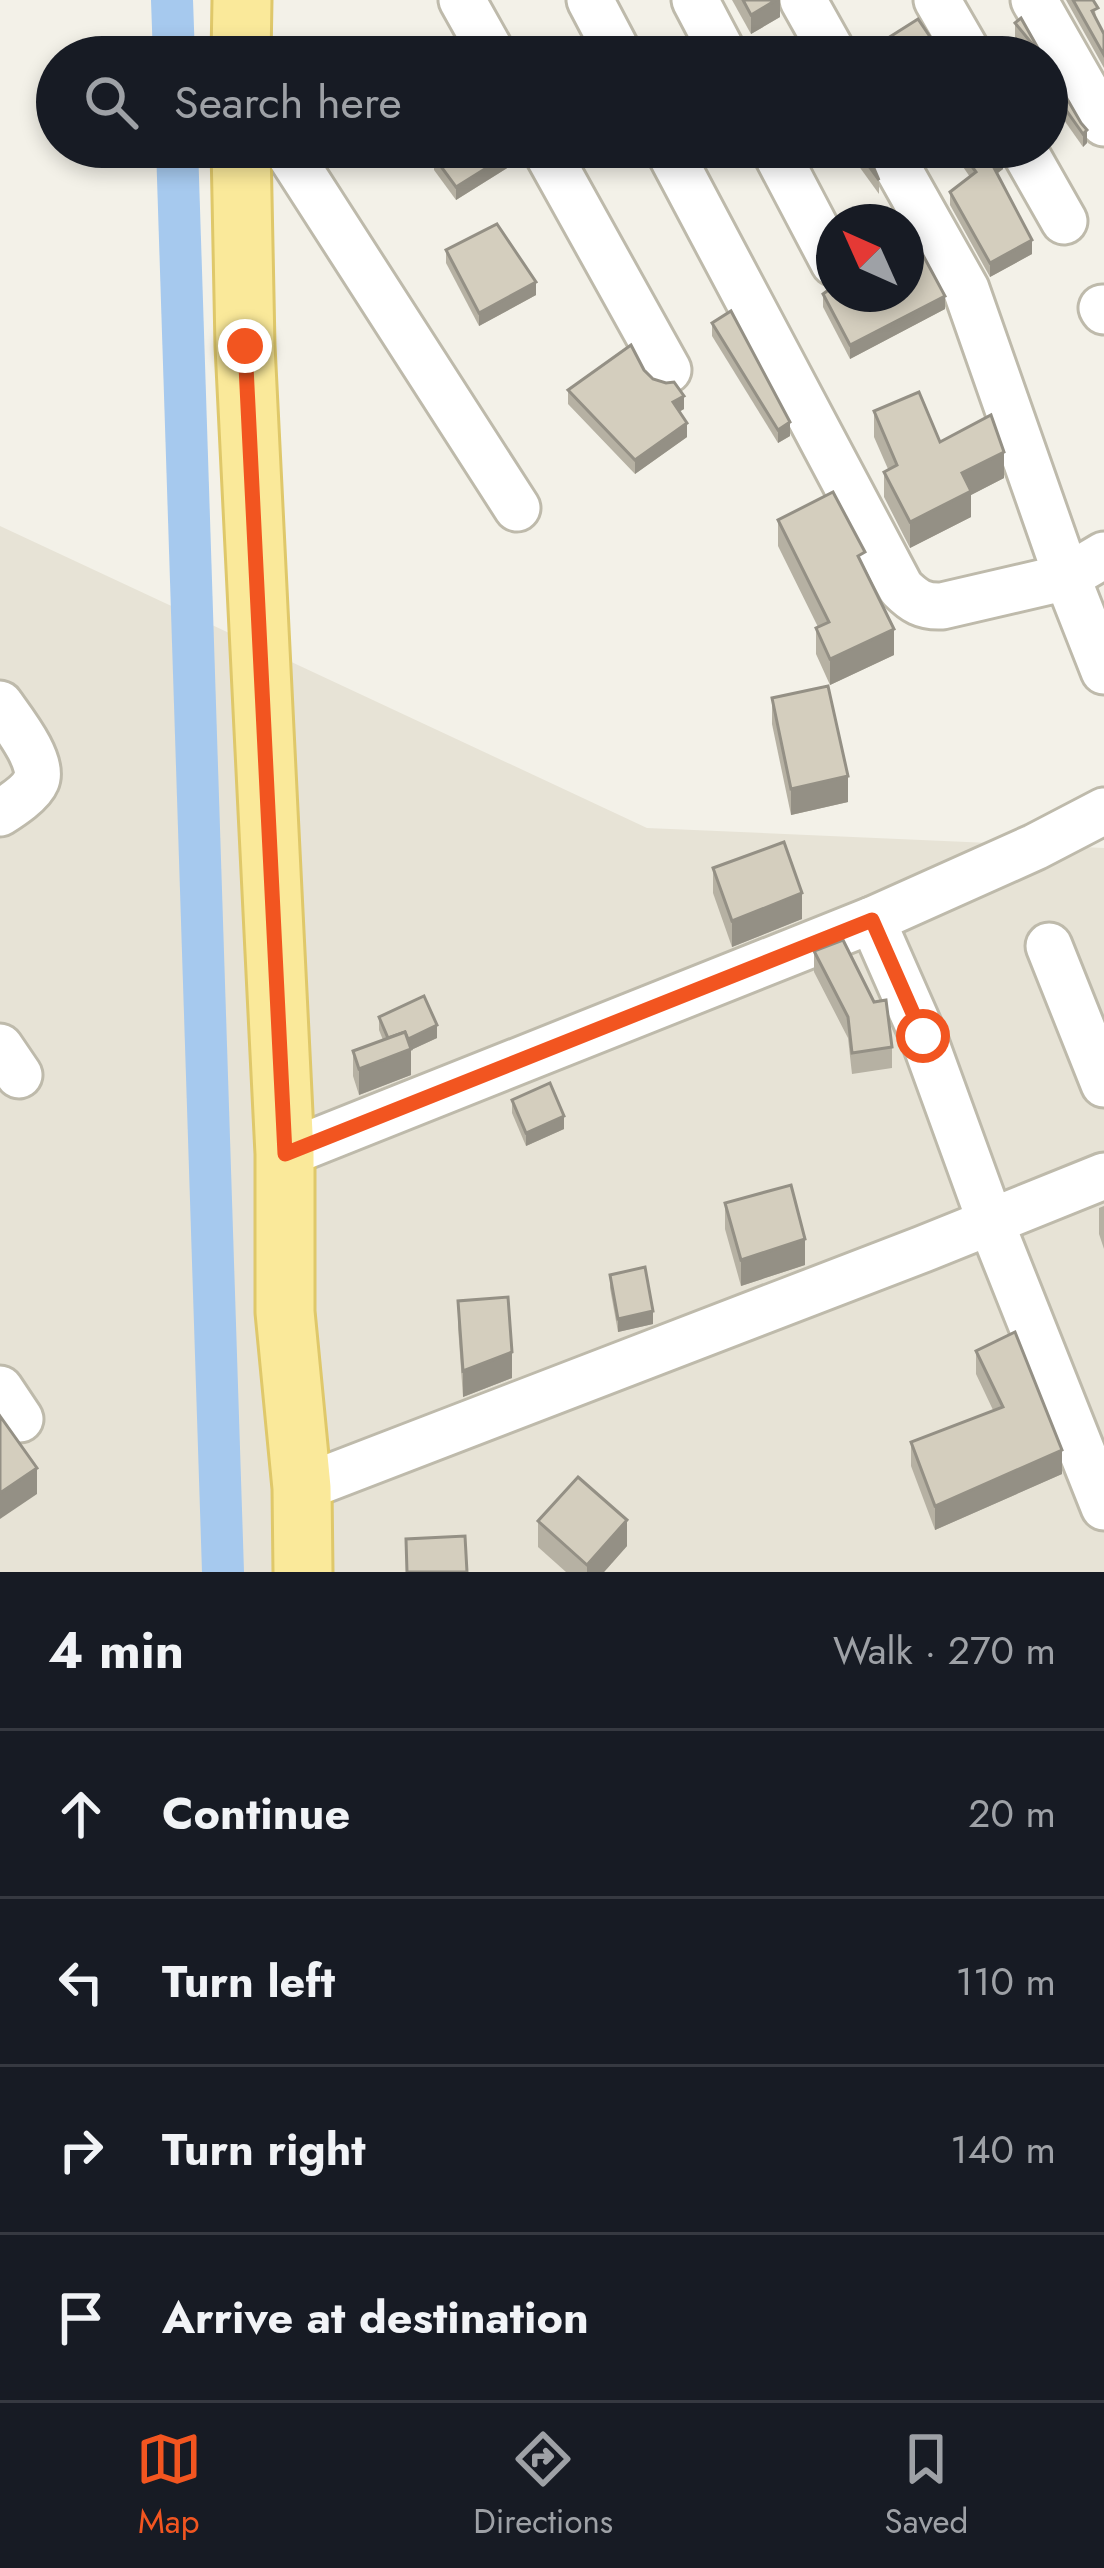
<!DOCTYPE html>
<html lang="en">
<head>
<meta charset="utf-8">
<style>
	:root { --surface:#171b24; --page:#242831; --text:#f1f3f6; --muted:#9ea1a6; --line:#363941; --accent:#f25520 }
	body { margin:0; font-family:Jost,sans-serif; background:var(--page); color:var(--text) }
	.compass { position:absolute; left:816px; top:204px; width:108px; height:108px; border-radius:50%; background:var(--surface); box-shadow:0 6px 18px #0003; rotate:315deg }
	.stop { position:absolute; width:36px; height:36px; margin:-27px; border:9px solid #f25520; border-radius:50%; background:#fff }
	.stop.end { background:#f25520; border-color:#fff; box-shadow:0 3px 12px #0008 }
	.list { margin:0; padding:0; list-style:none }
	h2 { display:flex; justify-content:space-between; align-items:center; height:156px; margin:0; padding:0 48px; font-size:51px }
	h2 small { font-size:39px; font-weight:400; color:var(--muted) }
	.list li { display:grid; grid-template-columns:78px 1fr auto; gap:36px; align-items:center; box-sizing:border-box; height:168px; padding:0 48px; border-top:3px solid var(--line) }
	.list b { display:block; font-size:45px; white-space:nowrap }
	.list em { font-size:39px; font-style:normal; color:var(--muted) }
	.icon { flex:none; width:66px; height:66px; fill:none; stroke:currentColor; stroke-width:2; stroke-linecap:round; stroke-linejoin:round }
	.map { position:relative; flex:none; width:1104px; height:1572px; overflow:hidden }
	.search { position:absolute; background:var(--surface); box-shadow:0 6px 18px #0003; left:36px; right:36px; top:36px; height:132px; display:flex; align-items:center; gap:30px; box-sizing:border-box; padding:0 42px; border-radius:66px; color:var(--muted); font-size:45px }
	.sheet { height:828px; background:var(--surface) }
	nav { display:flex; justify-content:space-around; align-items:center; box-sizing:border-box; height:168px; border-top:3px solid var(--line); background:var(--surface); font-size:33px; color:var(--muted) }
	nav a { display:grid; justify-items:center; gap:6px }
	nav .on { color:var(--accent) }
	.map>svg:first-child { display:block }
	.residential { fill:#e7e3d6 }
	.lines { fill:none; stroke-linecap:round; stroke-linejoin:round }
	.canal { stroke:#a6c9ee; stroke-width:42 }
	.minor-casing { stroke:#bebaab; stroke-width:51 }
	.major-casing { stroke:#dfc86a; stroke-width:63 }
	.minor { stroke:#fff; stroke-width:45 }
	.major { stroke:#fae99a; stroke-width:57 }
	.wall { fill:#b6b1a3 }
	.shaded-wall { fill:#949085 }
	.building { fill:#d4cebe; stroke:#949085; stroke-width:3 }
	.route { stroke:#f25520; stroke-width:15 }
</style>
</head>
<body>
<div class="map">
<svg width="1104" height="1572" viewBox="0 0 1104 1572">
	<rect width="100%" height="100%" fill="#f3f1e8"/>
	<!-- residential -->
	<polygon class="residential" points="0,526 647,828 1104,848 1104,1572 0,1572"/>
	<g class="lines">
		<!-- canal -->
		<g class="canal">
			<polyline points="172,0 174,57"/>
			<polyline points="177,147 223,1572"/>
		</g>
		<!-- minor casing -->
		<g class="minor-casing">
			<g id="minor">
				<polyline points="462,0 494,57"/>
				<polyline points="590,0 620,57"/>
				<polyline points="695,0 725,57"/>
				<polyline points="803,0 835,57"/>
				<polyline points="937,0 970,57"/>
				<polyline points="1034,0 1104,123"/>
				<polyline points="285,147 517,508"/>
				<polyline points="544,147 668,370"/>
				<path d="M 667,147 L 901,588 C 914,601 923,607 942,606 L 1067,577 L 1104,555"/>
				<polyline points="773,147 834,263"/>
				<polyline points="886,147 966,289 1067,577 1104,671"/>
				<polyline points="1022,147 1064,221"/>
				<polyline points="1102,308 1104,311"/>
				<path d="M 0,704 C 11,720 45,762 36,781 C 31,793 11,806 0,813"/>
				<polyline points="872,920 923,1036 991,1223 1104,1507"/>
				<polyline points="1049,946 1104,1084"/>
				<polyline points="0,1047 19,1075"/>
				<polyline points="285,1154 872,920 1035,847 1104,811"/>
				<polyline points="0,1389 20,1419"/>
				<polyline points="302,1488 923,1249 1104,1176"/>
			</g>
		</g>
		<!-- major casing -->
		<g class="major-casing">
			<g id="major">
				<polyline points="241,57 242,0"/>
				<polyline points="241,147 245,346 285,1154 285,1312 302,1488 303,1572"/>
			</g>
		</g>
		<!-- minor -->
		<use href="#minor" class="minor"/>
		<!-- major -->
		<use href="#major" class="major"/>
	</g>
	<!-- wall -->
	<g class="wall">
		<polygon points="732,0 780,0 780,17 751,34"/>
		<polygon points="1066,0 1093,0 1097,22 1104,34 1104,68"/>
		<polygon points="1015,23 1043,57 1031,57 1015,37"/>
		<polygon points="1047,64 1087,143 1083,147 1047,96"/>
		<polygon points="845,147 865,147 879,180 879,194"/>
		<polygon points="917,147 997,147 1003,169 997,174 1032,254 990,277 950,205 950,192 970,177 950,148 926,163"/>
		<polygon points="434,157 520,160 456,200 434,170"/>
		<polygon points="446,250 536,295 479,326 446,263"/>
		<polygon points="823,294 945,309 850,359 823,307"/>
		<polygon points="712,323 790,436 778,443 712,336"/>
		<polygon points="644,370 684,409 679,412 687,437 635,474 568,404 568,390"/>
		<polygon points="874,411 940,442 1004,478 971,495 971,517 910,548 884,497 884,472 888,469 874,437"/>
		<polygon points="778,520 865,570 894,655 830,685 816,654 816,628 818,627 778,546"/>
		<polygon points="772,698 848,802 791,815 772,724"/>
		<polygon points="713,868 802,919 732,947 713,893"/>
		<polygon points="814,951 892,1047 892,1068 852,1074 848,1038 814,972"/>
		<polygon points="379,1017 437,1038 411,1050 411,1075 359,1095 353,1076 353,1051 383,1040 379,1030"/>
		<polygon points="512,1100 564,1129 526,1146 512,1113"/>
		<polygon points="725,1203 805,1265 741,1286 725,1229"/>
		<polygon points="1104,1206 1104,1249 1099,1234 1099,1208"/>
		<polygon points="610,1275 653,1324 618,1332 610,1288"/>
		<polygon points="458,1301 512,1378 463,1397 458,1327"/>
		<polygon points="976,1351 1062,1474 935,1530 911,1466 911,1442 993,1410 976,1374"/>
		<polygon points="538,1521 627,1546 604,1572 566,1572 538,1547"/>
	</g>
	<!-- shaded-wall -->
	<g class="shaded-wall">
		<polygon points="776,0 780,0 780,17 751,34 751,15"/>
		<polygon points="1087,130 1087,143 1083,147 1083,134"/>
		<polygon points="520,147 520,160 456,200 456,187"/>
		<polygon points="931,147 950,147 950,148 926,163 926,150"/>
		<polygon points="1003,156 1003,169 992,177 992,164"/>
		<polygon points="1032,240 1032,254 990,277 990,263"/>
		<polygon points="536,282 536,295 479,326 479,313"/>
		<polygon points="945,296 945,309 850,359 850,345"/>
		<polygon points="684,396 684,409 673,415 673,402"/>
		<polygon points="790,422 790,436 778,443 778,430"/>
		<polygon points="687,423 687,437 635,474 635,460"/>
		<polygon points="1004,452 1004,478 971,495 971,517 910,548 910,522 962,473"/>
		<polygon points="894,629 894,655 830,685 830,659"/>
		<polygon points="848,776 848,802 791,815 791,789"/>
		<polygon points="802,893 802,919 732,947 732,921"/>
		<polygon points="437,1025 437,1038 411,1050 411,1075 359,1095 359,1069 392,1046"/>
		<polygon points="564,1116 564,1129 526,1146 526,1133"/>
		<polygon points="805,1239 805,1265 741,1286 741,1260"/>
		<polygon points="653,1311 653,1324 618,1332 618,1319"/>
		<polygon points="512,1352 512,1378 463,1397 463,1371"/>
		<polygon points="1062,1450 1062,1474 935,1530 935,1506"/>
		<polygon points="37,1468 37,1494 0,1519 0,1493"/>
		<polygon points="627,1520 627,1546 604,1572 587,1572 587,1565"/>
	</g>
	<!-- building -->
	<g class="building">
		<polygon points="743,0 776,0 751,15"/>
		<polygon points="1073,0 1093,0 1098,8 1092,11 1104,34 1104,55"/>
		<polygon points="1021,18 1043,57 1015,23"/>
		<polygon points="918,19 941,53 936,57 858,57"/>
		<polygon points="1047,64 1081,123 1087,130 1083,134 1047,83"/>
		<polygon points="451,147 520,147 456,187 434,157"/>
		<polygon points="855,147 865,147 879,180"/>
		<polygon points="958,147 997,147 1003,156 992,164 1032,240 990,263 950,192 976,172"/>
		<polygon points="497,224 536,282 479,313 446,250"/>
		<polygon points="910,231 945,296 850,345 823,294 834,286 834,294 906,294 906,233"/>
		<polygon points="731,311 790,422 778,430 712,323"/>
		<polygon points="631,345 644,370 653,379 666,383 674,382 684,396 673,402 687,423 635,460 568,390"/>
		<polygon points="919,392 940,442 991,415 1004,452 962,473 971,491 910,522 884,472 897,465 874,411"/>
		<polygon points="833,492 865,552 858,556 894,629 830,659 816,628 829,622 778,520"/>
		<polygon points="828,686 848,776 791,789 772,698"/>
		<polygon points="784,842 802,893 732,921 713,868"/>
		<polygon points="843,940 874,1002 886,1000 892,1047 852,1053 848,1017 814,951"/>
		<polygon points="424,996 437,1025 408,1039 405,1032 388,1038 379,1017"/>
		<polygon points="405,1032 411,1049 359,1069 353,1051"/>
		<polygon points="550,1083 564,1116 526,1133 512,1100"/>
		<polygon points="791,1185 805,1239 741,1260 725,1203"/>
		<polygon points="645,1267 653,1311 618,1319 610,1275"/>
		<polygon points="508,1297 512,1352 463,1371 458,1301"/>
		<polygon points="1015,1332 1062,1450 935,1506 911,1442 1003,1407 976,1351"/>
		<polygon points="0,1416 37,1468 0,1493"/>
		<polygon points="578,1477 627,1520 587,1565 538,1521"/>
		<polygon points="465,1536 467,1572 407,1572 406,1539"/>
	</g>
	<g class="lines">
		<!-- route -->
		<polyline class="route" points="245,346 285,1154 872,920 923,1036"/>
	</g>
</svg>
<svg class="compass" viewBox="-18 -18 36 36"><path d="M0-13l5 13h-10z" fill="#e53935"/><path d="M0 13l5-13h-10z" fill="#9ea1a6"/></svg>
<div class="stop" style="left:923px;top:1036px"></div>
<div class="stop end" style="left:245px;top:346px"></div>
<div class="search"><svg class="icon" aria-label="search" viewBox="0 0 24 24"><circle cx="10" cy="10" r="6"/><path d="M15 15l6 6"/></svg>Search here</div>
</div>
<section class="sheet">
<h2>4 min<small>Walk · 270 m</small></h2>
<ul class="list">
<li><svg class="icon" aria-label="ahead" viewBox="0 0 24 24"><path d="M12 20V5M6 11l6-6 6 6"/></svg><div><b>Continue</b></div><em>20 m</em></li>
<li><svg class="icon" aria-label="left" viewBox="0 0 24 24"><path d="M17 20v-9H6M10 6l-5 5 5 5"/></svg><div><b>Turn left</b></div><em>110 m</em></li>
<li><svg class="icon" aria-label="right" viewBox="0 0 24 24"><path d="M7 20v-9h11M14 6l5 5-5 5"/></svg><div><b>Turn right</b></div><em>140 m</em></li>
<li><svg class="icon" aria-label="arrive" viewBox="0 0 24 24"><path d="M6 21V4h12l-3 4 3 4H6"/></svg><div><b>Arrive at destination</b></div></li>
</ul>
</section>
<nav>
<a class="on"><svg class="icon" aria-label="map" viewBox="0 0 24 24"><path d="M3 6l6-2 6 2 6-2v14l-6 2-6-2-6 2zM9 4v14M15 6v14"/></svg>Map</a>
<a><svg class="icon" aria-label="directions" viewBox="0 0 24 24"><path d="M12 3l9 9-9 9-9-9zM9 14v-3h6M13 9l2 2-2 2"/></svg>Directions</a>
<a><svg class="icon" aria-label="saved" viewBox="0 0 24 24"><path d="M7 4h10v16l-5-4-5 4z"/></svg>Saved</a>
</nav>
</body>
</html>
